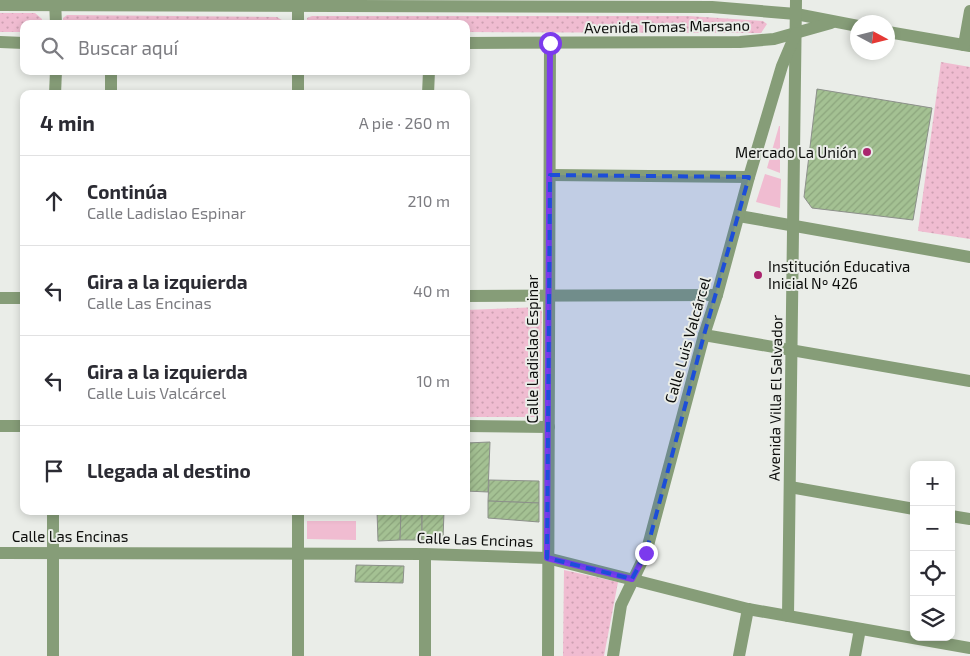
<!DOCTYPE html>
<html lang="es">
<head>
<meta charset="utf-8">
<style>
	:root { --surface:#fff; --page:#f2f2f3; --text:#2b2b33; --muted:#7c7c81; --line:#e1e1e2 }
	body { margin:0; font-family:"Exo 2",sans-serif; background:var(--page); color:var(--text) }
	.controls { position:absolute; right:15px; bottom:15px; display:grid; overflow:hidden; border-radius:10px; box-shadow:0 2px 8px #0003 }
	.controls button { width:45px; height:45px; display:grid; place-items:center; padding:0; border:0; border-bottom:1px solid var(--line); background:var(--surface); color:var(--text); font:25px sans-serif }
	.compass { position:absolute; left:850px; top:15px; width:45px; height:45px; border-radius:50%; background:var(--surface); box-shadow:0 2px 8px #0003; rotate:97deg }
	.stop { position:absolute; width:15px; height:15px; margin:-11px; border:4px solid #7c3aed; border-radius:50%; background:#fff }
	.stop.end { background:#7c3aed; border-color:#fff; box-shadow:0 1px 5px #0008 }
	.list { margin:0; padding:0; list-style:none }
	h2 { display:flex; justify-content:space-between; align-items:center; height:65px; margin:0; padding:0 20px; font-size:21px }
	h2 small { font-size:16px; font-weight:400; color:var(--muted) }
	.list li { display:grid; grid-template-columns:32px 1fr auto; gap:15px; align-items:center; box-sizing:border-box; height:90px; padding:0 20px; border-top:1px solid var(--line) }
	.list b { display:block; font-size:19px; white-space:nowrap }
	.list p { margin:0; font-size:16px; white-space:nowrap; color:var(--muted) }
	.list em { font-size:16px; font-style:normal; color:var(--muted) }
	.icon { flex:none; width:28px; height:28px; fill:none; stroke:currentColor; stroke-width:2; stroke-linecap:round; stroke-linejoin:round }
	.map { position:relative; flex:none; width:970px; height:656px; overflow:hidden }
	.search { position:absolute; background:var(--surface); box-shadow:0 2px 8px #0003; left:20px; top:20px; width:450px; height:55px; display:flex; align-items:center; gap:12px; box-sizing:border-box; padding:0 18px; border-radius:10px; color:var(--muted); font-size:19px }
	.panel { position:absolute; background:var(--surface); box-shadow:0 2px 8px #0003; left:20px; top:90px; width:450px; height:425px; border-radius:10px }
	.map>svg:first-child { display:block }
	.grass { fill:#f0bcd1 }
	.park { fill:url(#park-dots) }
	.building { fill:url(#building-hatch); stroke:#8c908a }
	.lines { fill:none; stroke-linecap:round; stroke-linejoin:round }
	.minor { stroke:#869d78; stroke-width:12 }
	.route { stroke:#7c3aed; stroke-width:6 }
	.marked { fill:#1d4ed8; fill-opacity:0.2; stroke:#1d4ed8; stroke-width:4; stroke-dasharray:10 6; stroke-linejoin:round }
	.poi-dot { fill:#aa256e; stroke:#eaede8; stroke-width:2 }
	.labels { text-anchor:middle; dominant-baseline:central; stroke-width:4; stroke-linejoin:round; paint-order:stroke }
	.street-label { font-size:15px; fill:#0c0d0b; stroke:#eaede8 }
	.poi-label { font-size:15px; fill:#0c0d0b; stroke:#eaede8; text-anchor:end }
</style>
</head>
<body>
<div class="map">
<svg width="970" height="656" viewBox="0 0 970 656">
	<defs>
		<pattern id="park-dots" width="8" height="8" patternUnits="userSpaceOnUse" patternTransform="scale(1.25)"><rect width="8" height="8" fill="#f0bcd1"/><path d="M2 2h.1M6 6h.1" fill="none" stroke="#cda0b2" stroke-width="1.8" stroke-linecap="round"/></pattern>
		<pattern id="building-hatch" width="6" height="6" patternUnits="userSpaceOnUse" patternTransform="scale(1.25)"><rect width="6" height="6" fill="#a4c193"/><path d="M-1 1l2-2M0 6l6-6M5 7l2-2" fill="none" stroke="#8ca57d"/></pattern>
	</defs>
	<rect width="100%" height="100%" fill="#eaede8"/>
	<!-- grass -->
	<g class="grass">
		<polygon points="779,126 780,126 780,173 767,168"/>
		<polygon points="765,174 781,179 780,208 756,202"/>
		<polygon points="307,521 356,521 356,540 307,539"/>
	</g>
	<!-- park -->
	<g class="park">
		<polygon points="0,13 35,13 42,19 42,24 24,24 24,32 0,32"/>
		<polygon points="67,15 277,17 285,22 285,24 63,24 63,18"/>
		<polygon points="312,16 689,16 763,21 767,24 761,33 466,32 466,24 307,24 307,18"/>
		<polygon points="941,62 970,67 970,239 918,231"/>
		<polygon points="542,307 540,417 466,417 466,310"/>
		<polygon points="564,570 618,582 604,656 563,656"/>
	</g>
	<!-- building -->
	<g class="building">
		<polygon points="817,89 932,108 913,220 812,208 804,197"/>
		<polygon points="490,442 488,492 466,491 466,443"/>
		<polygon points="489,480 539,481 539,503 488,501"/>
		<polygon points="488,501 539,503 539,522 488,518"/>
		<polygon points="377,511 401,511 400,540 378,541"/>
		<polygon points="401,511 422,511 422,540 400,540"/>
		<polygon points="422,511 444,511 443,540 422,540"/>
		<polygon points="356,565 404,566 403,583 355,582"/>
	</g>
	<g class="lines">
		<!-- minor -->
		<g class="minor">
			<polyline points="55,0 56,24"/>
			<polyline points="298,0 298,24"/>
			<polyline points="0,5 712,7 796,14 858,26"/>
			<polyline points="888,32 970,46"/>
			<polyline points="0,42 24,43"/>
			<polyline points="466,43 740,42 774,39 831,23"/>
			<polyline points="964,45 970,11"/>
			<polyline points="111,71 111,94"/>
			<polyline points="298,71 298,94"/>
			<polyline points="55,94 56,71"/>
			<polyline points="428,94 429,71"/>
			<polyline points="550,175 749,177"/>
			<polyline points="739,216 970,257"/>
			<polyline points="466,296 717,295"/>
			<polyline points="0,298 24,298"/>
			<polyline points="704,335 970,381"/>
			<polyline points="0,426 24,426"/>
			<polyline points="466,426 549,427"/>
			<polyline points="790,487 914,509"/>
			<polyline points="298,511 298,656"/>
			<polyline points="951,516 970,519"/>
			<polyline points="0,553 425,554 547,558 748,609 970,648"/>
			<polyline points="788,616 796,0"/>
			<polyline points="53,656 53,511"/>
			<polyline points="425,656 425,554"/>
			<polyline points="548,656 550,43"/>
			<polyline points="613,656 621,605 646,553 704,335 717,295 749,177 782,66 796,33"/>
			<polyline points="739,656 748,609"/>
			<polyline points="855,656 860,629"/>
		</g>
	</g>
	<g class="lines">
		<!-- route -->
		<polyline class="route" points="550,43 547,558 632,579 646,553"/>
	</g>
	<!-- marked area -->
	<path class="marked" d="M 550,175 L 749,177 L 704,335 L 646,553 L 632,579 L 547,558 Z"/>
	<!-- markers -->
	<g class="poi-dot">
		<circle cx="867" cy="152" r="5"/>
		<circle cx="758" cy="275" r="5"/>
	</g>
	<g class="labels">
		<!-- street labels -->
		<g class="street-label">
			<text transform="translate(667 26) rotate(-1)">Avenida Tomas Marsano</text>
			<text transform="translate(687 340) rotate(-74)">Calle Luis Valcárcel</text>
			<text transform="translate(532 349) rotate(-90)">Calle Ladislao Espinar</text>
			<text transform="translate(775 398) rotate(-89)">Avenida Villa El Salvador</text>
			<text x="70" y="536">Calle Las Encinas</text>
			<text transform="translate(475 539) rotate(2)">Calle Las Encinas</text>
		</g>
		<!-- poi labels -->
		<g class="poi-label">
			<text x="857" y="152">Mercado La Unión</text>
			<text x="768" y="266" text-anchor="start">Institución Educativa<tspan x="768" dy="17">Inicial Nº 426</tspan></text>
		</g>
	</g>
</svg>
<div class="controls">
<button>+</button>
<button>−</button>
<button><svg class="icon" aria-label="locate" viewBox="0 0 24 24"><circle cx="12" cy="12" r="6"/><path d="M12 2v4M12 18v4M2 12h4M18 12h4"/></svg></button>
<button><svg class="icon" aria-label="layers" viewBox="0 0 24 24"><path d="M12 4l9 5-9 5-9-5zM3 14l9 5 9-5"/></svg></button>
</div>
<svg class="compass" viewBox="-18 -18 36 36"><path d="M0-13l5 13h-10z" fill="#e53935"/><path d="M0 13l5-13h-10z" fill="#7c7c81"/></svg>
<div class="stop" style="left:550px;top:43px"></div>
<div class="stop end" style="left:646px;top:553px"></div>
<div class="search"><svg class="icon" aria-label="search" viewBox="0 0 24 24"><circle cx="10" cy="10" r="6"/><path d="M15 15l6 6"/></svg>Buscar aquí</div>
<section class="panel">
<h2>4 min<small>A pie · 260 m</small></h2>
<ul class="list">
<li><svg class="icon" aria-label="ahead" viewBox="0 0 24 24"><path d="M12 20V5M6 11l6-6 6 6"/></svg><div><b>Continúa</b><p>Calle Ladislao Espinar</p></div><em>210 m</em></li>
<li><svg class="icon" aria-label="left" viewBox="0 0 24 24"><path d="M17 20v-9H6M10 6l-5 5 5 5"/></svg><div><b>Gira a la izquierda</b><p>Calle Las Encinas</p></div><em>40 m</em></li>
<li><svg class="icon" aria-label="left" viewBox="0 0 24 24"><path d="M17 20v-9H6M10 6l-5 5 5 5"/></svg><div><b>Gira a la izquierda</b><p>Calle Luis Valcárcel</p></div><em>10 m</em></li>
<li><svg class="icon" aria-label="arrive" viewBox="0 0 24 24"><path d="M6 21V4h12l-3 4 3 4H6"/></svg><div><b>Llegada al destino</b></div></li>
</ul>
</section>
</div>
</body>
</html>
